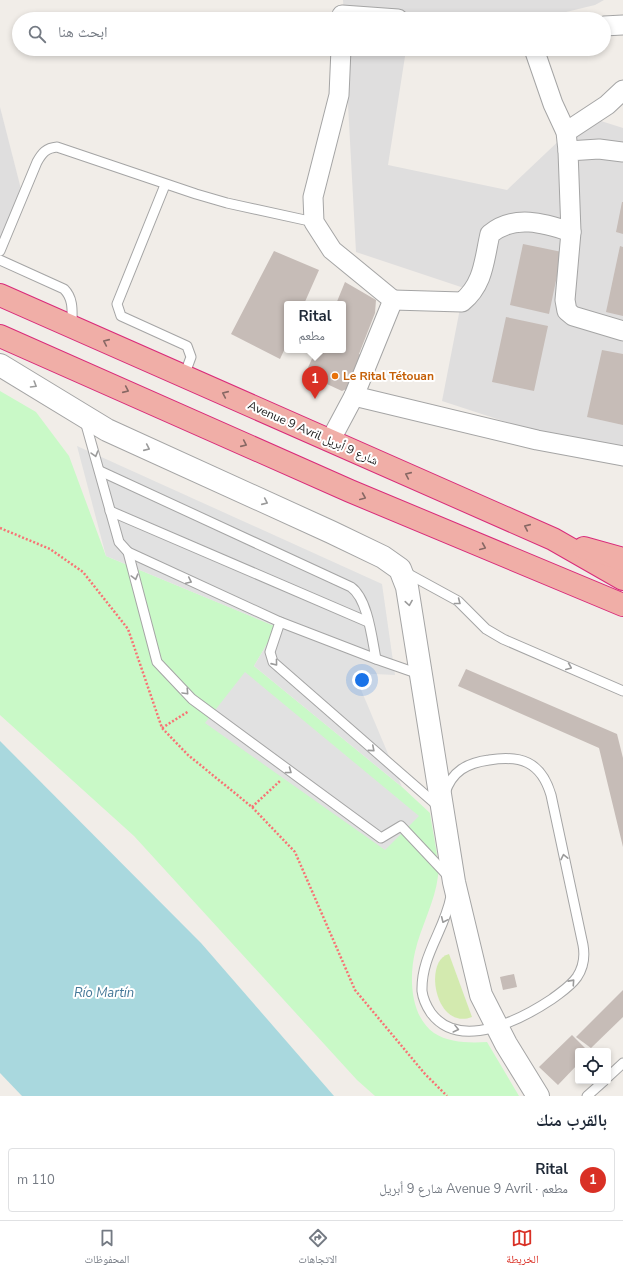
<!DOCTYPE html>
<html lang="ar">
<head>
<meta charset="utf-8">
<style>
	:root { --surface:#fff; --page:#f2f2f3; --text:#1f2937; --muted:#747a83; --line:#e0e1e3; --accent:#d93025 }
	body { margin:0; font-family:"Nunito Sans","Noto Naskh Arabic",sans-serif; background:var(--page); color:var(--text); direction:rtl }
	.controls { position:absolute; right:12px; bottom:12px; display:grid; overflow:hidden; border-radius:4px; box-shadow:0 2px 6px #0003 }
	.controls button { width:36px; height:36px; display:grid; place-items:center; padding:0; border:0; border-bottom:1px solid var(--line); background:var(--surface); color:var(--text); font:20px sans-serif }
	.you { position:absolute; left:362px; top:680px; width:14px; height:14px; margin:-10px; border:3px solid #fff; border-radius:50%; background:#1a73e8; box-shadow:0 0 0 6px #1a73e833 }
	.badge { display:grid; place-items:center; width:26px; height:26px; border-radius:50%; background:var(--accent); color:#fff; font-size:13px; font-weight:700 }
	.pin { position:absolute; translate:-50% -33px; filter:drop-shadow(0 1px 2px #0008) }
	.pin::after { content:''; position:absolute; top:21px; width:14px; height:12px; background:inherit; clip-path:polygon(0 0,100% 0,50% 100%) }
	.popup { position:absolute; left:284px; top:301px; width:62px; height:52px; box-sizing:border-box; display:grid; place-content:center; border-radius:4px; background:var(--surface); filter:drop-shadow(0 1px 3px #0005); font-size:13px; white-space:nowrap; color:var(--muted) }
	.popup b { font-size:15px; color:var(--text) }
	.popup::after { content:''; position:absolute; left:50%; top:100%; margin-left:-8px; border:8px solid transparent; border-top-color:var(--surface) }
	.list { margin:0; padding:0; list-style:none }
	h2 { display:flex; justify-content:space-between; align-items:center; height:52px; margin:0; padding:0 16px; font-size:17px }
	h2 small { font-size:13px; font-weight:400; color:var(--muted) }
	.list li { display:grid; grid-template-columns:26px 1fr auto; gap:12px; align-items:center; box-sizing:border-box; height:64px; margin:0 8px 8px; padding:0 8px; border:1px solid var(--line); border-radius:4px }
	.list b { display:block; font-size:15px; white-space:nowrap }
	.list p { margin:0; font-size:13px; white-space:nowrap; color:var(--muted) }
	.list em { font-size:13px; font-style:normal; color:var(--muted) }
	.icon { flex:none; width:22px; height:22px; fill:none; stroke:currentColor; stroke-width:2; stroke-linecap:round; stroke-linejoin:round }
	.map { position:relative; flex:none; width:623px; height:1096px; overflow:hidden; direction:ltr }
	.search { position:absolute; background:var(--surface); box-shadow:0 2px 6px #0003; left:12px; right:12px; top:12px; height:44px; display:flex; align-items:center; gap:10px; box-sizing:border-box; padding:0 14px; border-radius:22px; color:var(--muted); font-size:15px }
	.sheet { height:124px; background:var(--surface) }
	nav { display:flex; justify-content:space-around; align-items:center; box-sizing:border-box; height:56px; border-top:1px solid var(--line); background:var(--surface); font-size:11px; color:var(--muted) }
	nav a { display:grid; justify-items:center; gap:2px }
	nav .on { color:var(--accent) }
	.map>svg:first-child { display:block }
	.residential { fill:#dfdede }
	.grass { fill:#d3eaaf }
	.park { fill:#c9f9c7 }
	.parking { fill:#e1e1e1 }
	.water { fill:#a9d8de }
	.building { fill:#c6bcb7 }
	.lines { fill:none; stroke-linecap:round; stroke-linejoin:round }
	.service-casing { stroke:#a5a5a5; stroke-width:11 }
	.minor-casing { stroke:#a5a5a5; stroke-width:21 }
	.tertiary-casing { stroke:#a5a5a5; stroke-width:24 }
	.trunk-casing { stroke:#d92b7a; stroke-width:24 }
	.path { stroke:#f87274; stroke-width:2.5; stroke-dasharray:2 2; stroke-linecap:butt }
	.service { stroke:#fff; stroke-width:9 }
	.minor { stroke:#fff; stroke-width:19 }
	.tertiary { stroke:#fff; stroke-width:22 }
	.trunk { stroke:#f0aea7; stroke-width:22 }
	.oneway { stroke:#886864 }
	.oneway2 { stroke:#9b9b9b }
	.food-dot { fill:#e8710a; stroke:#fff; stroke-width:1.5 }
	.labels { text-anchor:middle; dominant-baseline:central; stroke-width:4; stroke-linejoin:round; paint-order:stroke }
	.food-label { font-size:12px; font-weight:bold; fill:#c56008; stroke:#fff; text-anchor:start }
	.street-label { font-size:12px; fill:#212121; stroke:#fff }
	.water-label { font-size:13px; font-style:italic; fill:#457898; stroke:#fff }
</style>
</head>
<body>
<div class="map">
<svg width="623" height="1096" viewBox="0 0 623 1096">
	<rect width="100%" height="100%" fill="#f1ede8"/>
	<!-- residential -->
	<g class="residential">
		<polygon points="343,0 604,0 595,5 537,19 344,19"/>
		<polygon points="345,49 410,49 406,50 388,165 507,190 585,116 623,128 623,460 442,401 464,288 356,252"/>
		<polygon points="0,107 22,193 0,244"/>
	</g>
	<!-- grass -->
	<path class="grass" d="M 449,954 L 472,1017 C 435,1031 423,960 449,954 Z"/>
	<!-- park -->
	<path class="park" d="M 0,391 L 36,412 L 69,456 L 106,556 L 277,627 L 254,666 L 402,787 L 430,813 C 432,828 440,862 438,876 C 435,902 421,926 415,952 C 409,977 410,1016 434,1033 C 449,1043 470,1043 487,1042 L 519,1096 L 375,1096 L 357,1080 L 134,836 L 0,715 Z"/>
	<!-- parking -->
	<g class="parking">
		<polygon points="77,446 382,584 395,675 354,673 402,787 254,666 277,627 106,556"/>
		<polygon points="245,672 419,816 385,850 205,723"/>
	</g>
	<!-- water -->
	<polygon class="water" points="0,741 201,943 334,1096 22,1096 0,1073"/>
	<!-- building -->
	<g class="building">
		<polygon points="622,202 623,202 623,234 616,232"/>
		<polygon points="523,244 562,252 549,314 510,305"/>
		<polygon points="620,246 623,247 623,316 606,312"/>
		<polygon points="274,251 319,270 304,304 287,304 287,344 280,359 231,334"/>
		<polygon points="345,282 376,300 375,313 359,354 364,357 353,386 342,391 305,374 316,350 343,350 343,304 336,304"/>
		<polygon points="506,317 548,326 534,391 492,382"/>
		<polygon points="602,350 623,354 623,425 587,417"/>
		<polygon points="466,669 617,734 623,758 623,847 599,748 458,686"/>
		<polygon points="514,974 517,987 503,990 500,977"/>
		<polygon points="623,990 623,1017 591,1048 576,1037"/>
		<polygon points="572,1035 588,1051 578,1051 578,1064 558,1085 539,1067"/>
	</g>
	<g class="lines">
		<!-- service casing -->
		<g class="service-casing">
			<g id="service">
				<polyline points="165,185 117,304 121,316 187,346 191,357 184,376"/>
				<path d="M 0,251 L 37,162 C 42,153 46,148 57,147 L 196,194 L 227,203 L 314,222"/>
				<path d="M 0,260 L 64,289 C 74,299 72,312 72,325"/>
				<polyline points="85,421 119,542 128,552 157,662 192,699 381,838 401,826 448,876"/>
				<path d="M 100,471 L 351,587 C 368,599 372,639 376,659"/>
				<polyline points="110,511 368,622"/>
				<polyline points="128,552 280,622 270,652 273,662 438,806"/>
				<polyline points="405,572 458,601 486,629 503,639 623,691"/>
				<polyline points="280,622 376,659 419,674"/>
				<path d="M 445,793 C 452,771 467,763 489,760 C 520,755 541,761 551,795 L 583,945 C 585,956 583,968 577,977 C 570,987 561,992 552,999 C 522,1019 460,1052 431,1013 C 427,1007 423,999 422,991 C 421,955 445,930 451,896"/>
				<polyline points="608,1077 623,1063"/>
				<polyline points="587,1096 604,1081"/>
			</g>
		</g>
		<!-- minor casing -->
		<g class="minor-casing">
			<g id="minor">
				<polyline points="342,15 398,19"/>
				<polyline points="604,26 623,25"/>
				<polyline points="534,49 553,104 566,132 568,151"/>
				<polyline points="566,132 607,105 623,90"/>
				<polyline points="623,152 599,149 568,151 571,232 565,300 567,311 573,316 623,331"/>
				<path d="M 393,300 L 462,302 C 484,284 484,260 490,234 C 514,214 544,223 571,232"/>
				<polyline points="354,396 537,440 623,456"/>
				<polyline points="330,441 354,396 393,300 332,250 314,222 313,197 339,95 341,49"/>
			</g>
		</g>
		<!-- tertiary casing -->
		<g class="tertiary-casing">
			<polyline id="tertiary" points="0,365 107,430 331,532 383,557 400,569 407,587 454,882 481,995 506,1044 538,1096"/>
		</g>
		<!-- trunk casing -->
		<g class="trunk-casing">
			<g id="trunk">
				<polyline points="0,295 553,539 623,579"/>
				<polyline points="0,336 350,491 623,605"/>
				<polyline points="584,548 623,559"/>
			</g>
		</g>
		<!-- path -->
		<g class="path">
			<polyline points="0,528 50,549 83,572 128,629 162,728 188,755 252,807 295,852 355,990 425,1074 447,1096"/>
			<polyline points="162,728 189,711"/>
			<polyline points="252,807 281,780"/>
		</g>
		<!-- service -->
		<use href="#service" class="service"/>
		<!-- minor -->
		<use href="#minor" class="minor"/>
		<!-- tertiary -->
		<use href="#tertiary" class="tertiary"/>
		<!-- trunk -->
		<use href="#trunk" class="trunk"/>
	</g>
	<!-- one-way arrows -->
	<defs><path id="oneway-chevron" d="M-2-3.5L2.5 0L-2 3.5" fill="none" stroke-width="1.6" stroke-linecap="round" stroke-linejoin="round"/></defs>
	<g class="oneway">
		<use href="#oneway-chevron" transform="translate(106 342) rotate(-156)"/>
		<use href="#oneway-chevron" transform="translate(126 390) rotate(24)"/>
		<use href="#oneway-chevron" transform="translate(225 394) rotate(-156)"/>
		<use href="#oneway-chevron" transform="translate(244 444) rotate(24)"/>
		<use href="#oneway-chevron" transform="translate(408 475) rotate(-156)"/>
		<use href="#oneway-chevron" transform="translate(363 497) rotate(23)"/>
		<use href="#oneway-chevron" transform="translate(527 527) rotate(-156)"/>
		<use href="#oneway-chevron" transform="translate(483 547) rotate(23)"/>
	</g>
	<g class="oneway2">
		<use href="#oneway-chevron" transform="translate(34 385) rotate(31)"/>
		<use href="#oneway-chevron" transform="translate(147 448) rotate(24)"/>
		<use href="#oneway-chevron" transform="translate(95 454) rotate(74)"/>
		<use href="#oneway-chevron" transform="translate(265 502) rotate(24)"/>
		<use href="#oneway-chevron" transform="translate(135 577) rotate(75)"/>
		<use href="#oneway-chevron" transform="translate(189 581) rotate(25)"/>
		<use href="#oneway-chevron" transform="translate(458 602) rotate(38)"/>
		<use href="#oneway-chevron" transform="translate(409 603) rotate(81)"/>
		<use href="#oneway-chevron" transform="translate(275 663) rotate(51)"/>
		<use href="#oneway-chevron" transform="translate(569 667) rotate(23)"/>
		<use href="#oneway-chevron" transform="translate(186 692) rotate(47)"/>
		<use href="#oneway-chevron" transform="translate(372 749) rotate(41)"/>
		<use href="#oneway-chevron" transform="translate(289 771) rotate(36)"/>
		<use href="#oneway-chevron" transform="translate(564 857) rotate(-102)"/>
		<use href="#oneway-chevron" transform="translate(444 920) rotate(114)"/>
		<use href="#oneway-chevron" transform="translate(572 982) rotate(-48)"/>
		<use href="#oneway-chevron" transform="translate(456 1029) rotate(14)"/>
	</g>
	<!-- markers -->
	<circle class="food-dot" cx="335" cy="376" r="4"/>
	<g class="labels">
		<!-- food labels -->
		<g class="food-label">
			<text x="343" y="376">Le Rital Tétouan</text>
		</g>
		<!-- street labels -->
		<g class="street-label">
			<text transform="translate(313 433) rotate(24)">Avenue 9 Avril شارع 9 أبريل</text>
		</g>
		<!-- water labels -->
		<g class="water-label">
			<text x="104" y="993">Río Martín</text>
		</g>
	</g>
</svg>
<div class="controls">
<button><svg class="icon" aria-label="locate" viewBox="0 0 24 24"><circle cx="12" cy="12" r="6"/><path d="M12 2v4M12 18v4M2 12h4M18 12h4"/></svg></button>
</div>
<div class="you"></div>
<div class="pin badge" style="left:315px;top:399px">1</div>
<div class="popup"><b>Rital</b>مطعم</div>
<div class="search"><svg class="icon" aria-label="search" viewBox="0 0 24 24"><circle cx="10" cy="10" r="6"/><path d="M15 15l6 6"/></svg>ابحث هنا</div>
</div>
<section class="sheet">
<h2>بالقرب منك<small></small></h2>
<ul class="list">
<li><span class="badge">1</span><div><b>Rital</b><p>مطعم · Avenue 9 Avril شارع 9 أبريل</p></div><em>110 m</em></li>
</ul>
</section>
<nav>
<a class="on"><svg class="icon" aria-label="map" viewBox="0 0 24 24"><path d="M3 6l6-2 6 2 6-2v14l-6 2-6-2-6 2zM9 4v14M15 6v14"/></svg>الخريطة</a>
<a><svg class="icon" aria-label="directions" viewBox="0 0 24 24"><path d="M12 3l9 9-9 9-9-9zM9 14v-3h6M13 9l2 2-2 2"/></svg>الاتجاهات</a>
<a><svg class="icon" aria-label="saved" viewBox="0 0 24 24"><path d="M7 4h10v16l-5-4-5 4z"/></svg>المحفوظات</a>
</nav>
</body>
</html>
